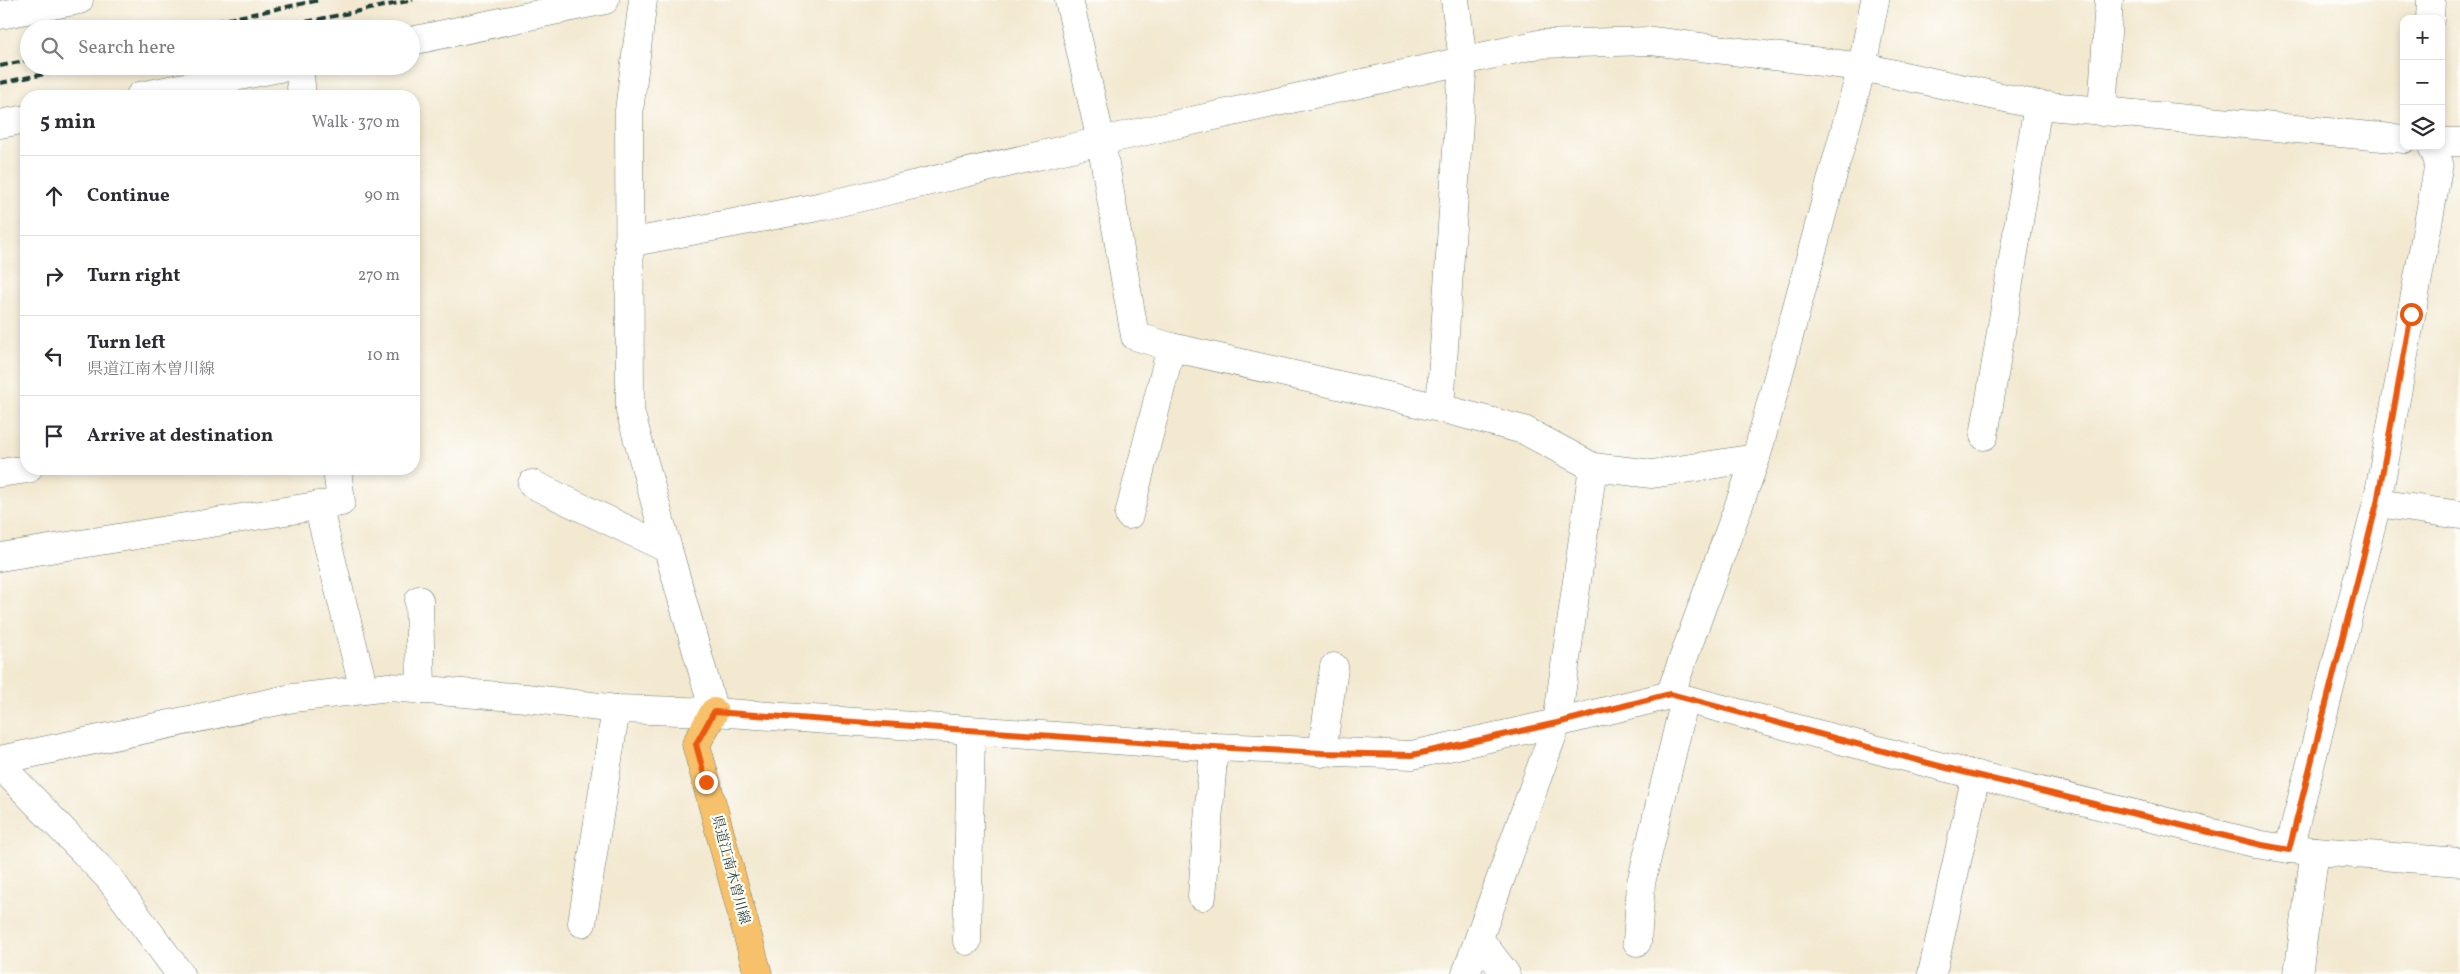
<!DOCTYPE html>
<html lang="en">
<head>
<meta charset="utf-8">
<style>
	:root { --surface:#fff; --page:#f7f7f7; --text:#2b2b33; --muted:#7c7c81; --line:#e1e1e2 }
	body { margin:0; font-family:Vollkorn,"Noto Serif JP",serif; background:var(--page); color:var(--text) }
	.controls { position:absolute; right:15px; top:15px; display:grid; overflow:hidden; border-radius:10px; box-shadow:0 2px 8px #0003 }
	.controls button { width:45px; height:45px; display:grid; place-items:center; padding:0; border:0; border-bottom:1px solid var(--line); background:var(--surface); color:var(--text); font:25px sans-serif }
	.stop { position:absolute; width:15px; height:15px; margin:-11px; border:4px solid #ea580c; border-radius:50%; background:#fff }
	.stop.end { background:#ea580c; border-color:#fff; box-shadow:0 1px 5px #0008 }
	.list { margin:0; padding:0; list-style:none }
	h2 { display:flex; justify-content:space-between; align-items:center; height:65px; margin:0; padding:0 20px; font-size:21px }
	h2 small { font-size:16px; font-weight:400; color:var(--muted) }
	.list li { display:grid; grid-template-columns:32px 1fr auto; gap:15px; align-items:center; box-sizing:border-box; height:80px; padding:0 20px; border-top:1px solid var(--line) }
	.list b { display:block; font-size:19px; white-space:nowrap }
	.list p { margin:0; font-size:16px; white-space:nowrap; color:var(--muted) }
	.list em { font-size:16px; font-style:normal; color:var(--muted) }
	.icon { flex:none; width:28px; height:28px; fill:none; stroke:currentColor; stroke-width:2; stroke-linecap:round; stroke-linejoin:round }
	.map { position:relative; flex:none; width:2460px; height:974px; overflow:hidden }
	.search { position:absolute; background:var(--surface); box-shadow:0 2px 8px #0003; left:20px; top:20px; width:400px; height:55px; display:flex; align-items:center; gap:12px; box-sizing:border-box; padding:0 18px; border-radius:28px; color:var(--muted); font-size:19px }
	.panel { position:absolute; background:var(--surface); box-shadow:0 2px 8px #0003; left:20px; top:90px; width:400px; height:385px; border-radius:20px }
	.map>svg:first-child { display:block }
	.lines { fill:none; stroke-linecap:round; stroke-linejoin:round }
	.minor-casing { stroke:#69796b; stroke-width:29 }
	.major-casing { stroke:#69796b; stroke-width:29 }
	.minor { stroke:#fff; stroke-width:28 }
	.major { stroke:#f6c16b; stroke-width:28 }
	.rail { stroke:#1f3d34; stroke-width:4; stroke-dasharray:8 4; stroke-linecap:butt }
	.route { stroke:#ea580c; stroke-width:6 }
	.labels { text-anchor:middle; dominant-baseline:central; stroke-width:4.5; stroke-linejoin:round; paint-order:stroke }
	.street-label { font-size:14px; fill:#1f3d34; stroke:#fdfcf7 }
</style>
</head>
<body>
<div class="map">
<svg width="2460" height="974" viewBox="0 0 2460 974">
	<rect width="100%" height="100%" fill="#fdfcf7"/>
	<filter id="ink" filterUnits="userSpaceOnUse"><feTurbulence type="fractalNoise" baseFrequency=".02" numOctaves="2"/><feDisplacementMap in="SourceGraphic" scale="10" xChannelSelector="R" yChannelSelector="G"/><feConvolveMatrix kernelMatrix="1 2 1 2 8 2 1 2 1" color-interpolation-filters="sRGB"/></filter>
	<filter id="wash" filterUnits="userSpaceOnUse"><feTurbulence type="fractalNoise" baseFrequency=".0096" numOctaves="4" result="noise"/><feDisplacementMap in="SourceGraphic" scale="20" xChannelSelector="R" yChannelSelector="G"/><feGaussianBlur stdDeviation="1.12" result="paint"/><feColorMatrix in="noise" values="0 0 0 0 0 0 0 0 0 0 0 0 0 0 0 0 0 1.4 0 .05"/><feComposite in="paint" operator="in"/></filter>
	<g filter="url(#wash)">
		<rect width="100%" height="100%" fill="#f3e9d1"/>
	</g>
	<g filter="url(#ink)">
		<g class="lines">
			<!-- minor casing -->
			<g class="minor-casing">
				<g id="minor">
					<polyline points="643,0 629,111 630,411 668,549"/>
					<polyline points="1069,0 1101,141 1135,336 1171,347 1440,408 1524,430 1593,467 1652,474 1756,458"/>
					<polyline points="0,15 79,0"/>
					<polyline points="2430,19 2431,0"/>
					<polyline points="411,41 605,0"/>
					<polyline points="299,66 302,96"/>
					<polyline points="140,96 289,66"/>
					<polyline points="2102,112 2109,0"/>
					<polyline points="0,124 26,119"/>
					<polyline points="2441,142 2460,142"/>
					<polyline points="628,243 823,206 1101,141 1539,44 1652,41 1862,67 2038,105 2404,139"/>
					<polyline points="1440,408 1463,60 1455,0"/>
					<polyline points="1984,436 2038,105"/>
					<polyline points="0,473 28,469"/>
					<polyline points="532,484 668,549 714,712"/>
					<polyline points="2377,503 2460,515"/>
					<polyline points="318,505 364,690"/>
					<polyline points="1129,515 1171,347"/>
					<polyline points="0,557 341,502 337,469"/>
					<polyline points="419,600 421,690"/>
					<polyline points="1670,695 1756,458 1862,67 1875,0"/>
					<polyline points="1322,753 1334,667"/>
					<polyline points="0,760 293,698 389,687 526,698 616,709 714,712 1214,747 1412,755 1557,723 1670,695 1943,767 2262,845 2289,849 2460,862"/>
					<polyline points="0,765 109,878 180,974"/>
					<polyline points="2289,849 2377,503 2439,163 2432,146"/>
					<polyline points="1202,896 1214,747"/>
					<polyline points="582,923 616,709"/>
					<polyline points="1479,939 1506,974"/>
					<polyline points="967,941 971,731"/>
					<polyline points="1637,942 1641,883 1685,699"/>
					<polyline points="1466,974 1557,723 1593,467"/>
					<polyline points="1932,974 1976,775"/>
					<polyline points="2298,974 2315,851"/>
				</g>
			</g>
			<!-- major casing -->
			<g class="major-casing">
				<polyline id="major" points="714,712 696,744 758,974"/>
			</g>
			<!-- minor -->
			<use href="#minor" class="minor"/>
			<!-- major -->
			<use href="#major" class="major"/>
			<!-- rail -->
			<g class="rail">
				<polyline points="180,29 320,0"/>
				<polyline points="271,29 413,0"/>
				<polyline points="0,66 29,60"/>
				<polyline points="0,83 85,66"/>
			</g>
		</g>
	</g>
	<g class="lines" filter="url(#ink)">
		<!-- route -->
		<polyline class="route" points="706,782 696,744 714,712 1195,746 1322,753 1412,755 1557,723 1670,694 1943,767 2262,845 2289,850 2377,503 2411,314"/>
	</g>
	<g class="labels">
		<!-- street labels -->
		<g class="street-label">
			<text transform="translate(730 870) rotate(75)">県道江南木曽川線</text>
		</g>
	</g>
</svg>
<div class="controls">
<button>+</button>
<button>−</button>
<button><svg class="icon" aria-label="layers" viewBox="0 0 24 24"><path d="M12 4l9 5-9 5-9-5zM3 14l9 5 9-5"/></svg></button>
</div>
<div class="stop" style="left:2411px;top:314px"></div>
<div class="stop end" style="left:706px;top:782px"></div>
<div class="search"><svg class="icon" aria-label="search" viewBox="0 0 24 24"><circle cx="10" cy="10" r="6"/><path d="M15 15l6 6"/></svg>Search here</div>
<section class="panel">
<h2>5 min<small>Walk · 370 m</small></h2>
<ul class="list">
<li><svg class="icon" aria-label="ahead" viewBox="0 0 24 24"><path d="M12 20V5M6 11l6-6 6 6"/></svg><div><b>Continue</b></div><em>90 m</em></li>
<li><svg class="icon" aria-label="right" viewBox="0 0 24 24"><path d="M7 20v-9h11M14 6l5 5-5 5"/></svg><div><b>Turn right</b></div><em>270 m</em></li>
<li><svg class="icon" aria-label="left" viewBox="0 0 24 24"><path d="M17 20v-9H6M10 6l-5 5 5 5"/></svg><div><b>Turn left</b><p>県道江南木曽川線</p></div><em>10 m</em></li>
<li><svg class="icon" aria-label="arrive" viewBox="0 0 24 24"><path d="M6 21V4h12l-3 4 3 4H6"/></svg><div><b>Arrive at destination</b></div></li>
</ul>
</section>
</div>
</body>
</html>
